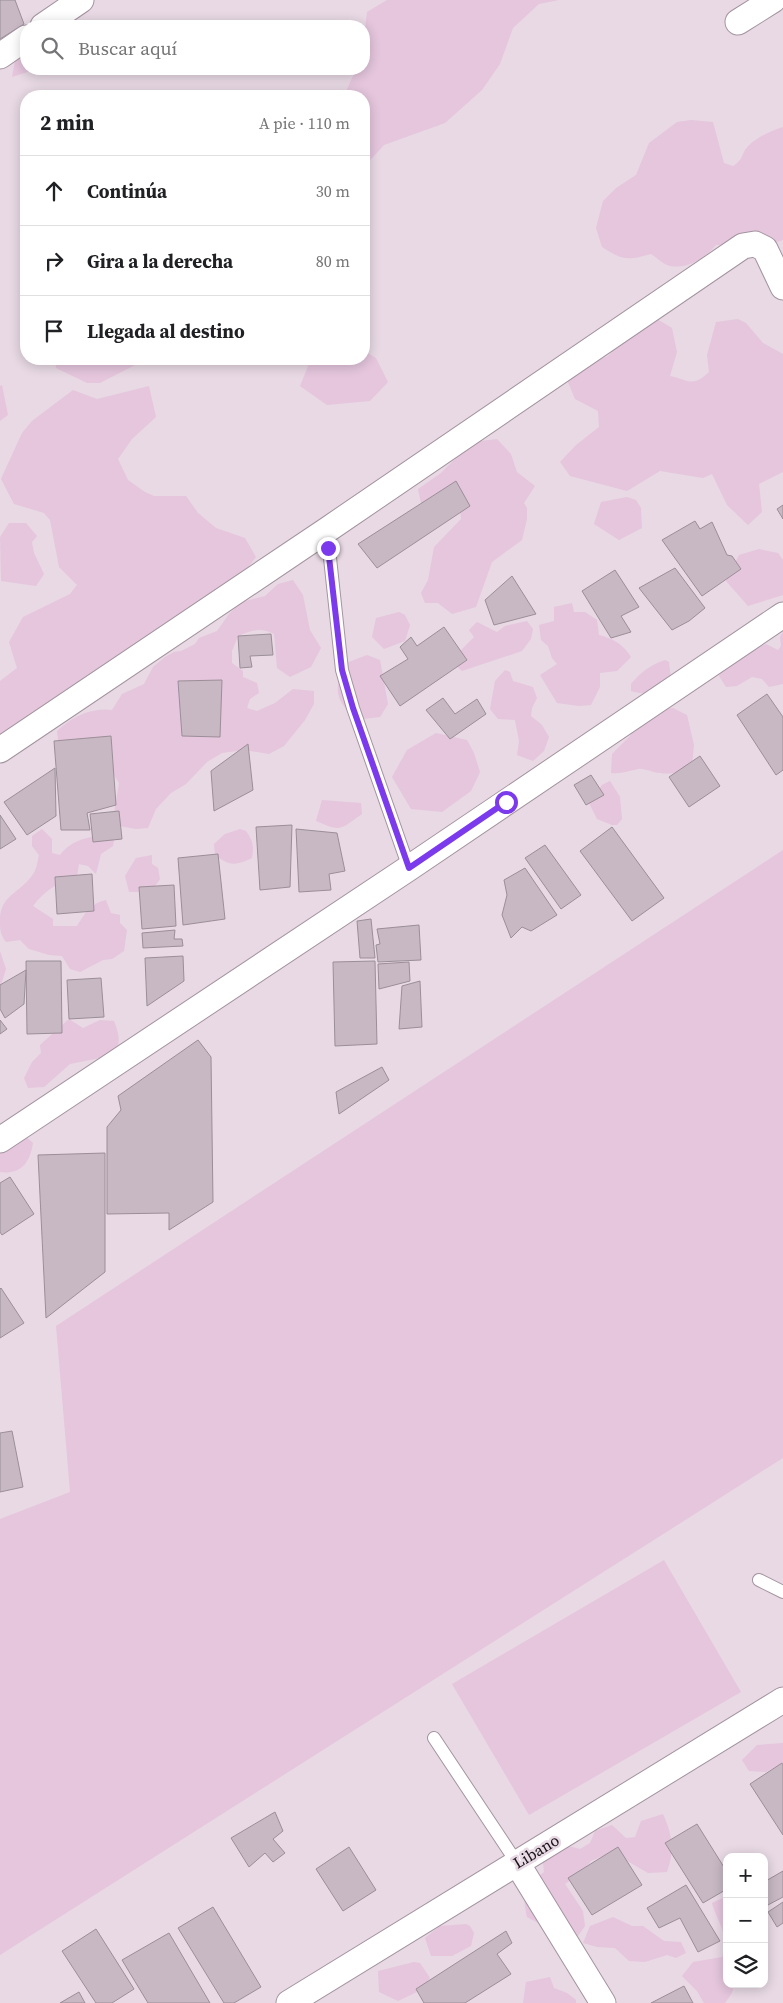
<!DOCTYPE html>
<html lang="es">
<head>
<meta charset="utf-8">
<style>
	:root { --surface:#fff; --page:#f6f6f6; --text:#202124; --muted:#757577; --line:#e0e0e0 }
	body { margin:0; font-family:"Source Serif 4",serif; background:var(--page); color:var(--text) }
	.controls { position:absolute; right:15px; bottom:15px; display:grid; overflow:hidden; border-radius:10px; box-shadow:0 2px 12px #0003 }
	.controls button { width:45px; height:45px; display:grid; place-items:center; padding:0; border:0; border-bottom:1px solid var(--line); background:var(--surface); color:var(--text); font:25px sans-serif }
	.stop { position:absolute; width:15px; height:15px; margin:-11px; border:4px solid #7c3aed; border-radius:50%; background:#fff }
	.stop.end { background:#7c3aed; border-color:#fff; box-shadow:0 1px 5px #0008 }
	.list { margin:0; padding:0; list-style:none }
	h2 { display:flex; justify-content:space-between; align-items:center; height:65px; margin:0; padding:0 20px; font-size:21px }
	h2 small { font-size:16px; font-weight:400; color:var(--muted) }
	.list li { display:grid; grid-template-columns:32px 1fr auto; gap:15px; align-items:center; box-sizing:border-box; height:70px; padding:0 20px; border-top:1px solid var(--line) }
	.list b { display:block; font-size:19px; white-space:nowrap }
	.list em { font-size:16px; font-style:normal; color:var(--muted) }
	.icon { flex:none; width:28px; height:28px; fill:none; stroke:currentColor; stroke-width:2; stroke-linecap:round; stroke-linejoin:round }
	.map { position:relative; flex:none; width:783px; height:2003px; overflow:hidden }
	.search { position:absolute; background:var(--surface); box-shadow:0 2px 12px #0003; left:20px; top:20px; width:350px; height:55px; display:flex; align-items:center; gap:12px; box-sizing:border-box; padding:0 18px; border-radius:20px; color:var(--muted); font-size:19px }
	.panel { position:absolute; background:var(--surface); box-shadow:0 2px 12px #0003; left:20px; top:90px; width:350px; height:275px; border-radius:20px }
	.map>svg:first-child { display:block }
	.green { fill:#e5c6dd }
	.building { fill:#c7b8c3; stroke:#9c8e98 }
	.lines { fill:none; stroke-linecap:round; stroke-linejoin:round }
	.service-casing { stroke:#a3949f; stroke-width:14 }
	.minor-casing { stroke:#a3949f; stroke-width:27 }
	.service { stroke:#fff; stroke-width:12 }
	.minor { stroke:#fff; stroke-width:25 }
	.route { stroke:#7c3aed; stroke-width:6 }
	.labels { text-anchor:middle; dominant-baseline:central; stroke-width:5; stroke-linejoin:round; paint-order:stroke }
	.street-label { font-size:16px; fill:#181216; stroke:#e8d9e4 }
</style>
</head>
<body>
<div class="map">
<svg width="783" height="2003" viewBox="0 0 783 2003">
	<rect width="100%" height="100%" fill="#e8d9e4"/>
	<!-- green -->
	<g class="green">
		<polygon points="387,0 559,0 539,4 513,28 500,64 482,90 445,123 384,145 364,167 364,96 344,96 356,69 364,69 364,37 367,12"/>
		<polygon points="26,49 26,69 37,69 12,77 15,60"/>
		<path d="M 691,120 L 713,122 L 724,163 L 733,166 C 741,161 741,158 745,150 C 753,139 770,131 783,127 L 783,240 L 771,244 L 716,245 C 705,258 686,271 667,265 C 662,263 656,257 651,254 C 626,261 623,260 602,247 L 596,228 L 603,201 L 616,188 L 636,175 L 649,143 L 677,122 Z"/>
		<path d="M 657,319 L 672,328 L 677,352 L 670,376 C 689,380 692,388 709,372 L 707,355 L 716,322 L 738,319 L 746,323 L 763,343 L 783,354 L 783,472 L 759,484 L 762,512 L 748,525 L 727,505 L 712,474 L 703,478 L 660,471 L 627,491 L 570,476 L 560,462 L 576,445 L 599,427 L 598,411 L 575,399 L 565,375 L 608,356 L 620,343 Z"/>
		<polygon points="364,351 376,358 388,382 370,401 327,405 300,386 311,359 364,359"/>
		<polygon points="55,359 144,359 139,363 100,383 87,383 56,368"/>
		<polygon points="2,385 8,415 0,421 0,386"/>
		<polygon points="149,386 156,417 132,439 118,459 128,480 145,492 154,496 186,496 198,513 216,528 245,538 256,557 239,579 0,751 0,681 17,668 9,642 23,617 70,594 77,585 59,567 50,520 44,513 14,504 1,479 22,433 32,421 73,390 97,399"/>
		<polygon points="497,439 511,454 517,472 535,486 524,503 527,508 527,519 522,540 492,562 476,607 452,614 438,603 425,603 421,593 428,580 434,547 461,519 460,507 423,512 418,489 441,473 472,442"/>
		<polygon points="627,497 636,500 641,508 642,528 619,540 594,524 601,502"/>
		<polygon points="9,523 26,523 37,536 32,542 34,553 44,574 36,586 1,581 0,537"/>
		<polygon points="759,549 778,553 783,560 783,595 748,606 726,581 739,555"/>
		<path d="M 293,580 L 303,595 L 310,630 L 321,648 L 311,667 L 290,677 L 277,668 L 274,634 C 261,627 252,630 238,636 L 232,651 L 232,663 L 243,671 L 243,677 L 257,683 L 259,693 L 250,699 L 247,708 L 257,711 L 275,703 L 293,689 L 314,691 L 314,704 L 305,720 L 284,746 L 269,754 L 244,750 L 222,753 L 207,762 L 186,784 L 171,793 L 156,809 L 148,828 L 136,829 L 114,825 C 113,810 117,798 119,783 L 111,770 L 59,747 L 57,731 C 72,717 91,707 112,710 L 122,694 L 144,684 L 153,667 L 165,657 L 174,652 L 181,651 L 195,644 L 199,638 L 217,631 L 229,614 L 241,602 L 265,596 L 278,584 Z"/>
		<path d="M 572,603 L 574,612 L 585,612 L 597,620 L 599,635 C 614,639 623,644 631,657 L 617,671 L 600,673 L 600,687 L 591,705 L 579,706 L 557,703 L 540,675 L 557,664 L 552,658 L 548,646 L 541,640 L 539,625 L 554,621 L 554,607 Z"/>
		<polygon points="399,612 405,615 410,625 405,641 384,649 372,637 376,618"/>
		<polygon points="527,621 533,629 531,639 522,651 462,671 452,662 463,648 474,637 469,630 477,622 497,632 505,626"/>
		<polygon points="783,632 783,684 769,687 762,679 752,677 737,686 726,687 719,676 723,664 766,644 778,650 781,646 780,637"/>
		<path d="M 367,655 L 380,660 L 388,704 L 380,717 L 355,720 C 335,697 333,691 346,663 Z"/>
		<path d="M 665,660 L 669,662 L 671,679 C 655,690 651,697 631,691 L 631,684 C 641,672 650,665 665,660 Z"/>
		<polygon points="505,670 510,672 513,681 533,687 537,698 532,708 531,716 542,725 549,737 544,751 533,761 517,755 519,741 515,720 498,719 490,709 495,681"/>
		<path d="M 673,708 L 687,715 L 694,745 L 692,765 C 681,774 667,775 654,772 C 649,771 643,768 638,769 C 628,771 622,774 611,773 L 612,754 L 630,736 L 636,721 L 653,710 Z"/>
		<polygon points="436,733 467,740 474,753 480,772 471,791 442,812 411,809 392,777 407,750"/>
		<polygon points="610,781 620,797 622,819 617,825 612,825 597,819 589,803 602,785"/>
		<path d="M 322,800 L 361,803 L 362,814 C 339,830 342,832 316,821 Z"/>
		<path d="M 42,829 L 52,839 L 52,853 L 60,855 C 73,838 94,835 115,835 L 113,846 L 101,854 L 96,874 L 88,866 L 79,864 L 77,876 C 58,883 46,889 33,906 L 53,919 L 53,926 L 77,926 C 85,913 91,903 106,900 L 111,913 L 120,915 L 120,923 L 127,930 L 124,951 L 112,959 L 103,960 L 80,972 L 70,969 L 62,956 L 49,955 L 29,949 L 20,940 L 6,942 C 0,934 0,930 0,920 C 0,896 19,893 31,877 C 37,870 37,863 39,855 L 32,846 L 32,836 Z"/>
		<path d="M 240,829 L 246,831 C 253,841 254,846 252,858 C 235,866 229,866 215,855 L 214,844 L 225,834 Z"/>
		<polygon points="783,850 783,1458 0,1955 0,1519 70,1492 56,1326"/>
		<polygon points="152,855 152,864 158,868 160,879 151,892 129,892 125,876 136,858"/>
		<polygon points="0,951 6,969 0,988"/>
		<path d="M 69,1019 L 83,1028 L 100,1020 L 114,1021 C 119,1034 121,1042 115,1055 L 70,1064 L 44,1087 L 28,1088 L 24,1078 L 32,1062 L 41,1053 L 40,1045 Z"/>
		<path d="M 25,1136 L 33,1143 C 30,1162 21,1175 0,1172 L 0,1144 Z"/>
		<polygon points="664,1560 741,1692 529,1815 452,1684"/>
		<polygon points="783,1743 783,1763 766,1772 749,1771 742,1760 757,1745"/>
		<path d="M 663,1814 C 672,1834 675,1851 667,1872 L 648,1873 L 612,1852 L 591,1861 L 581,1873 L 565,1884 L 583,1911 L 585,1926 L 575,1940 L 547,1935 L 540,1924 L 527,1917 C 522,1891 523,1889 544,1872 L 543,1863 C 556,1848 560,1843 580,1849 L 590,1843 L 595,1831 L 612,1825 L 626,1838 L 635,1837 L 641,1821 Z"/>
		<path d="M 727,1896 L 727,1984 L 734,1984 L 732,1993 L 725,2003 L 704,2003 L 697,1991 L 682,1976 L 693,1962 L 722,1957 C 730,1933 718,1925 712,1903 Z"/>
		<polygon points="613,1917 632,1926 643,1926 664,1941 681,1942 686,1953 676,1958 667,1955 645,1962 629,1961 615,1948 597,1947 583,1943 590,1926"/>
		<polygon points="466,1924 470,1926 474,1933 471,1946 452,1956 431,1956 425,1938 440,1926"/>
		<polygon points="414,1962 420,1963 430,1978 421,1990 398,2001 379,1992 378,1971"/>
		<polygon points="550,1977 554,1988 567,1993 576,2000 576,2003 523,2003 526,1982"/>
	</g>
	<!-- building -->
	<g class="building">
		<polygon points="0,0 15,0 24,24 0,39"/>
		<polygon points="456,481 470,506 377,568 358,544"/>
		<polygon points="783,505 783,519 777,509"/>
		<polygon points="695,521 700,529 712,522 727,555 732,556 741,569 702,596 662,540"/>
		<polygon points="675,568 705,608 689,621 672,630 639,588"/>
		<polygon points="615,570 639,607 621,616 631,632 611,638 582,591"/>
		<polygon points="512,576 536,614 494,625 485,600"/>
		<polygon points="444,627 467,660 400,706 380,676 408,659 400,647 411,637 417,646"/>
		<polygon points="271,634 273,655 250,656 252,667 240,668 238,636"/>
		<polygon points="222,680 220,737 182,736 178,681"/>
		<polygon points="767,694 783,717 783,770 776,775 737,715"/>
		<polygon points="443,698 455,714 477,699 486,714 450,739 426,710"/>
		<polygon points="111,736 116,805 87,813 90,830 61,830 54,741"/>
		<polygon points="248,744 253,790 214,811 211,771"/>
		<polygon points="700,756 720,786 689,807 669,777"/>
		<polygon points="55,768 56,816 27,835 4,802"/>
		<polygon points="591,775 604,795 586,805 574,785"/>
		<polygon points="119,811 122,839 93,842 90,814"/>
		<polygon points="0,815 16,839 0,849"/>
		<polygon points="292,825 290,887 260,890 256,827"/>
		<polygon points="612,827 664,898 632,921 580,851"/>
		<polygon points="296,829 337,833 345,871 329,874 331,890 299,892"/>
		<polygon points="545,845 581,895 561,909 525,858"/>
		<polygon points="218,854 225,919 183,925 178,858"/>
		<polygon points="525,868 557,915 531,931 522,927 511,938 502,915 507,895 504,880"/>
		<polygon points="92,874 94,911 57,914 55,877"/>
		<polygon points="174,885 176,926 142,929 139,887"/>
		<polygon points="371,919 375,958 360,958 357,921"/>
		<polygon points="419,925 421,960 378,962 376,945 380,944 377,929"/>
		<polygon points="175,930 174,939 182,939 183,946 143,948 142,933"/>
		<polygon points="183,956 184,981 147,1006 145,958"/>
		<polygon points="26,961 61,961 62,1033 27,1034"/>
		<polygon points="375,961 377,1044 335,1046 333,962"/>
		<polygon points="409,962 410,981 379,989 378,964"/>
		<polygon points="26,970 24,1004 5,1018 0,1009 0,985"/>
		<polygon points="101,978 104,1017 69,1019 67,980"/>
		<polygon points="420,981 422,1027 399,1029 402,986"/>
		<polygon points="0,1020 7,1029 0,1034"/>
		<polygon points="198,1040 211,1057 213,1202 169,1230 169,1213 107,1214 107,1127 121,1110 118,1096"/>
		<polygon points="382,1067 389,1080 339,1114 336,1092"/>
		<polygon points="105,1153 105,1272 46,1318 38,1155"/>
		<polygon points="10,1177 34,1214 2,1235 0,1232 0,1183"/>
		<polygon points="1,1288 24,1323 0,1338 0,1289"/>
		<polygon points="12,1431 23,1487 0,1492 0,1433"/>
		<polygon points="782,1763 783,1765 783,1835 750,1784"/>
		<polygon points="275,1812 283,1831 273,1839 285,1853 273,1862 265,1853 249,1867 231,1838"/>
		<polygon points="697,1824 727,1872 727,1889 703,1903 665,1843"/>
		<polygon points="349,1847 376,1890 343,1911 316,1869"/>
		<polygon points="618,1847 642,1885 592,1915 568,1878"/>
		<polygon points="783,1871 783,1897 766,1906 764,1903 764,1882"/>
		<polygon points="686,1885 720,1941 698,1952 680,1918 659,1928 647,1908"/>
		<polygon points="783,1902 783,1923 777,1927 768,1912"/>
		<polygon points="213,1907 261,1987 234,2003 224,2003 178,1928"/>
		<polygon points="96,1929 134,1989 112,2003 96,2003 62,1951"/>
		<polygon points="506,1931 512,1943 497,1954 511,1974 465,2003 424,2003 416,1989"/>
		<polygon points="169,1933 210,2003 148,2003 122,1960"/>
		<polygon points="684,1986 693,2003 651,2003"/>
		<polygon points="79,1992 85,2003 60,2003"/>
	</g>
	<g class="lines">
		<!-- service casing -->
		<g class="service-casing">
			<g id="service">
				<polyline points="327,530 342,670 353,708 409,868"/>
				<polyline points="759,1580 783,1592"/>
				<polyline points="434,1738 517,1863"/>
			</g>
		</g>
		<!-- minor casing -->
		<g class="minor-casing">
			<g id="minor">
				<polyline points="738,22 773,0"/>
				<polyline points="43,26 81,0"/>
				<polyline points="0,56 26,38"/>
				<polyline points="0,750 327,530 743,246 755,244 765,249 783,287"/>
				<polyline points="0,1140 409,868 783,615"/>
				<polyline points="517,1863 603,2003"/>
				<polyline points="289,2003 783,1700"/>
			</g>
		</g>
		<!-- service -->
		<use href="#service" class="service"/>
		<!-- minor -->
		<use href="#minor" class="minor"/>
	</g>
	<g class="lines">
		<!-- route -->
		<polyline class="route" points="328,548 342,670 353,708 409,868 506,802"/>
	</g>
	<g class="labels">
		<!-- street labels -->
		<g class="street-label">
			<text transform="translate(536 1851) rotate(-31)">Libano</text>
		</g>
	</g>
</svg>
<div class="controls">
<button>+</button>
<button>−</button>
<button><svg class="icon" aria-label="layers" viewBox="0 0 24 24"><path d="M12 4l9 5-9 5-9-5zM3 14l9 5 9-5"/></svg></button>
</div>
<div class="stop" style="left:506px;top:802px"></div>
<div class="stop end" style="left:328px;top:548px"></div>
<div class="search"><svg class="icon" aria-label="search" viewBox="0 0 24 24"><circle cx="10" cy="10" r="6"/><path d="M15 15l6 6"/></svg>Buscar aquí</div>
<section class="panel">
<h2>2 min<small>A pie · 110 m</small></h2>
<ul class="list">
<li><svg class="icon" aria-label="ahead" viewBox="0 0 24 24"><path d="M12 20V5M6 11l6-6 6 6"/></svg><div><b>Continúa</b></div><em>30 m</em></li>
<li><svg class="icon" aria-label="right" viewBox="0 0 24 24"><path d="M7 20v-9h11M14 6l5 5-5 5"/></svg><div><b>Gira a la derecha</b></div><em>80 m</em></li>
<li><svg class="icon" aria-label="arrive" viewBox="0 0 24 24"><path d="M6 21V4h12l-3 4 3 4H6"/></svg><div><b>Llegada al destino</b></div></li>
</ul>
</section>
</div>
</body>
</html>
